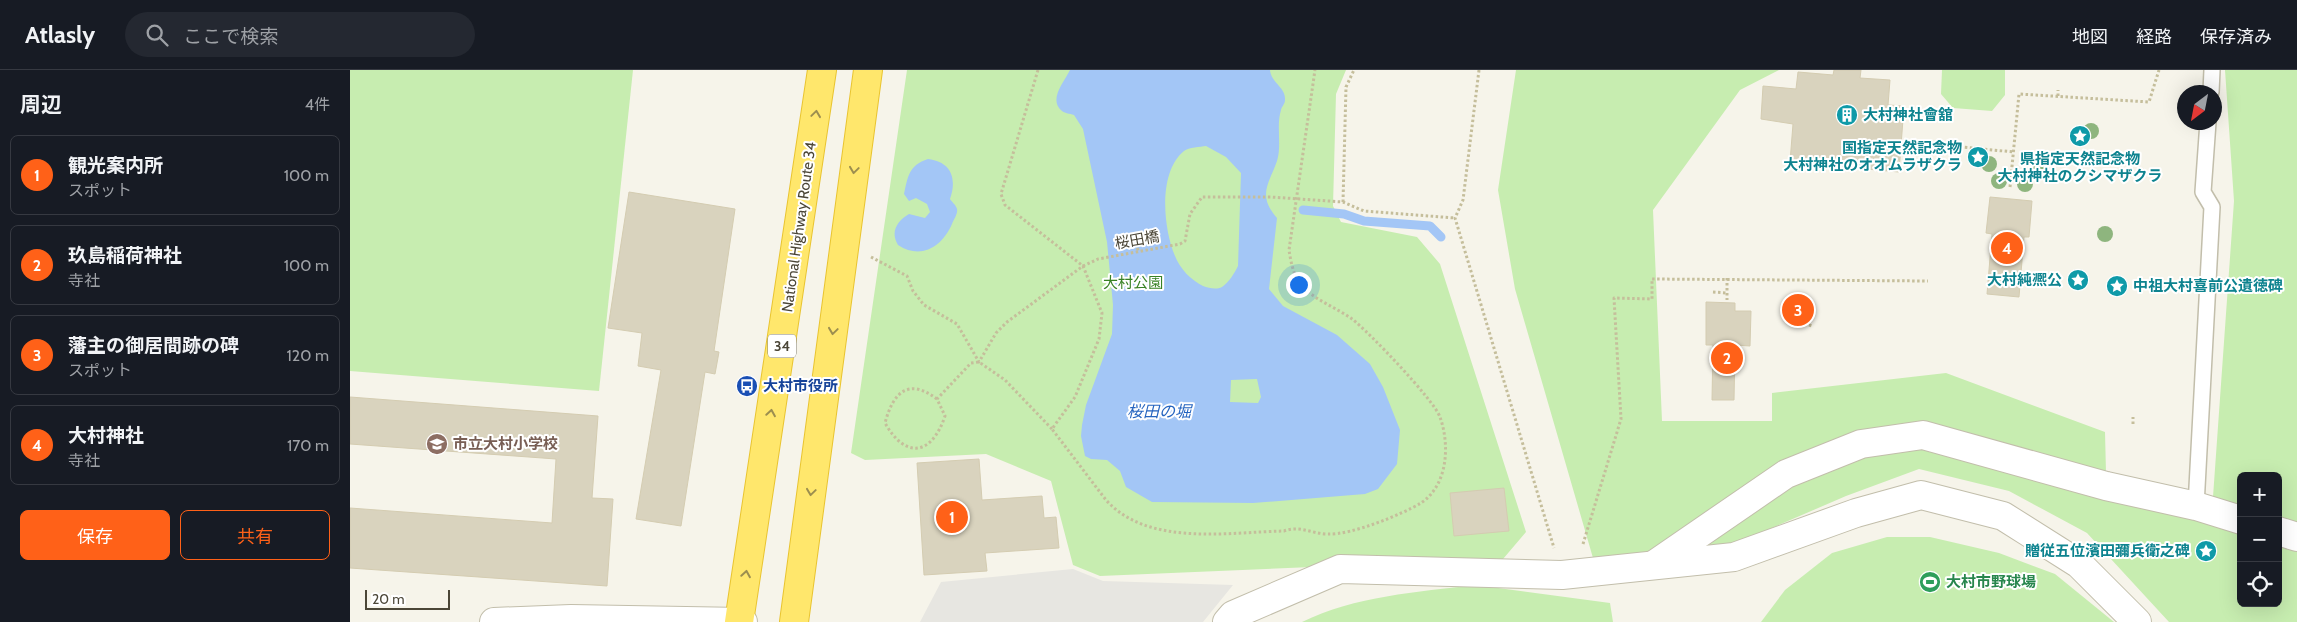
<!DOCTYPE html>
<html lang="ja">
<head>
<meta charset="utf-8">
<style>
	:root { --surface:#171b24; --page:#242831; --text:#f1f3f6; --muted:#9ea1a6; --line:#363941; --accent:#ff6118 }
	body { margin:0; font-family:Cabin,"Noto Sans JP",sans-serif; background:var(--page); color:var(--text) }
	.controls { position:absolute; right:15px; bottom:15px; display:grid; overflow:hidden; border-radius:8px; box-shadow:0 5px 20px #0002 }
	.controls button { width:45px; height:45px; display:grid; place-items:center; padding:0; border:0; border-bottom:1px solid var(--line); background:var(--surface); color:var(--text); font:25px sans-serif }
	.compass { position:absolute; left:1827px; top:15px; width:45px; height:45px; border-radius:50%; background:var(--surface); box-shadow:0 5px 20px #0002; rotate:212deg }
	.scale { position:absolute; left:15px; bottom:12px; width:85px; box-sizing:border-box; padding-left:5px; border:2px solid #4b4637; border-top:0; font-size:14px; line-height:18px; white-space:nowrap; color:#4b4637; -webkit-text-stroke:4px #fff; paint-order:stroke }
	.you { position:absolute; left:948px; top:214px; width:18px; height:18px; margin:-12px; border:4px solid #fff; border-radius:50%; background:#1a73e8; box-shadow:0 0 0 8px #1a73e833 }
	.badge { display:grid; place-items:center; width:32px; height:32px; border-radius:50%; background:var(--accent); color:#fff; font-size:16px; font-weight:700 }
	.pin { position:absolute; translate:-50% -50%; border:2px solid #fff; box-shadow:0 1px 5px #0006 }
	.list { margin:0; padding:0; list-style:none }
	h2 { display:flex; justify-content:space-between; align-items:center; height:65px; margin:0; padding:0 20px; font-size:21px }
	h2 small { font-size:16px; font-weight:400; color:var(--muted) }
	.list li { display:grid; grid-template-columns:32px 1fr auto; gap:15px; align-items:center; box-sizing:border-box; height:80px; margin:0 10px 10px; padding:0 10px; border:1px solid var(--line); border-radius:8px }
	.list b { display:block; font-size:19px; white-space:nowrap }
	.list p { margin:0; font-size:16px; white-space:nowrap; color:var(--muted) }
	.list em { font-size:16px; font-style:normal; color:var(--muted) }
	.actions { display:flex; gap:10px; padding:15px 20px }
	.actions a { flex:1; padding:11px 0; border:1px solid var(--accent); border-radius:8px; text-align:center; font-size:18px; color:var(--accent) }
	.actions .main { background:var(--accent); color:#fff }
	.icon { flex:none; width:28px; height:28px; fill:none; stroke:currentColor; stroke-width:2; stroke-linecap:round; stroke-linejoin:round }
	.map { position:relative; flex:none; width:1947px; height:552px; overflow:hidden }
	header { display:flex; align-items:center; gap:30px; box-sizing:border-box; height:70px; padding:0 25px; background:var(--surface); border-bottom:1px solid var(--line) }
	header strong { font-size:24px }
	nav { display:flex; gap:28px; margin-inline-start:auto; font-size:18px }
	.search { width:350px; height:45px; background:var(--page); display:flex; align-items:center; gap:12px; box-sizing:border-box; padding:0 18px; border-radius:28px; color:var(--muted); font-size:19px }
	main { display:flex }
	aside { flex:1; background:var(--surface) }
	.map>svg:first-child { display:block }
	.green { fill:#c7edb0; fill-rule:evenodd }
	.parking { fill:#e7e6e1 }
	.water { fill:#a3c6f6; fill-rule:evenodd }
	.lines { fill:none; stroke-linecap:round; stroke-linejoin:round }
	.stream { stroke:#a3c6f6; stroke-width:9 }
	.building { fill:#d9d3be; stroke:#d4ccb1 }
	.lane-casing { stroke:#c2beab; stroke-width:18 }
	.street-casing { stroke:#c2beab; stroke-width:30 }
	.highway-casing { stroke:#e9c430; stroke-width:30 }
	.path { stroke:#c5be9b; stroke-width:3; stroke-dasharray:2.5 2.5; stroke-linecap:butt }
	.lane { stroke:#fff; stroke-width:15 }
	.street { stroke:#fff; stroke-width:28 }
	.highway { stroke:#ffe76c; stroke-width:28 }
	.tree { fill:#8eb57e }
	.oneway { stroke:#9c8e4f }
	.labels { text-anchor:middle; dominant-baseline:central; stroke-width:4; stroke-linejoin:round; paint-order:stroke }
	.shield { fill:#fff; stroke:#817e73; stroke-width:1 }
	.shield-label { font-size:14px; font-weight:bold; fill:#4b4637 }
	.culture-label { font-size:15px; font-weight:bold; fill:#0d838f; stroke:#fff; text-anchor:end }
	.street-label { font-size:15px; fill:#4b4637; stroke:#fff }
	.park-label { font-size:15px; fill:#388225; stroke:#fff }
	.transit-label { font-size:15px; font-weight:bold; fill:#164399; stroke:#fff; text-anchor:start }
	.education-label { font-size:15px; font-weight:bold; fill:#785e54; stroke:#fff; text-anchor:start }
	.leisure-label { font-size:15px; font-weight:bold; fill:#27864d; stroke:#fff; text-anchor:start }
	.water-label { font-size:16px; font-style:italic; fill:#2665c0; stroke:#fff }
</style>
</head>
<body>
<header>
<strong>Atlasly</strong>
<div class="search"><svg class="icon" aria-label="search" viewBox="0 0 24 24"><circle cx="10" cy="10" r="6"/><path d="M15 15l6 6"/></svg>ここで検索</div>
<nav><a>地図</a><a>経路</a><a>保存済み</a></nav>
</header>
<main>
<aside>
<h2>周辺<small>4件</small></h2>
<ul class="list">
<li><span class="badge">1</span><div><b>観光案内所</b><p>スポット</p></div><em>100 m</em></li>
<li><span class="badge">2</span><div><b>玖島稲荷神社</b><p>寺社</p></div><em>100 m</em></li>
<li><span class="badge">3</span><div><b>藩主の御居間跡の碑</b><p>スポット</p></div><em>120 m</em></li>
<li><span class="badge">4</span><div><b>大村神社</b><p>寺社</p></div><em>170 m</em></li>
</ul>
<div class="actions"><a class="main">保存</a><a>共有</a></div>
</aside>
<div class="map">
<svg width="1947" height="552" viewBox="0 0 1947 552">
	<rect width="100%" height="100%" fill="#f6f4ea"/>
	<!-- green -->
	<g class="green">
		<polygon points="0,0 283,0 249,321 0,301"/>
		<polygon points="557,0 996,0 986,24 983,136 991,152 1067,167 1090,194 1176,462 1153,489 750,506 723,495 701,411 636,384 515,390 501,383"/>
		<path d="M 1166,0 L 1429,0 L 1390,20 L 1303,140 L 1312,351 L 1422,351 L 1422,323 L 1596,303 L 1755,362 L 1756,403 L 1863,427 L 1884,131 L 1875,0 L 1947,0 L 1947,552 L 1819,552 L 1737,463 L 1659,421 L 1569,399 L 1496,426 L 1387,473 L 1243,488 L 1165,219 L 1148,120 ZM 1891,406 L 1928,406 L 1928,533 L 1891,533 Z"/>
		<polygon points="1592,0 1655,0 1655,25 1642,41 1603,38 1591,24"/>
		<polygon points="1537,467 1580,467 1649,483 1705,504 1764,552 1411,552 1435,520 1482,483"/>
		<path d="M 1126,515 L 1260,533 L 1263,552 L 952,552 C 1005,526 1067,522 1126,515 Z"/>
	</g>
	<!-- parking -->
	<polygon class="parking" points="723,499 753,511 883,515 853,552 570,552 591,512"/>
	<!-- water -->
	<g class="water">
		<path d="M 720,0 L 920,0 C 921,13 936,17 935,30 C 935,34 932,36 931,40 C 926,56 932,75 927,91 C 919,114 907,125 927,148 L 919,219 L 933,236 L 987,265 L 1020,294 L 1033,317 L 1050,360 L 1047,394 L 1028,419 L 1015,424 L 903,433 L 802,432 L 776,417 L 770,401 L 757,390 L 741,389 L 735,386 L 731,366 L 732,355 L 736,335 L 762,264 L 763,235 L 757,172 L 733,59 L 724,45 C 719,43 716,44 712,41 C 698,30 714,12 720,0 ZM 856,76 L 876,87 L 891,103 L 888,196 C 884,204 879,212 872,217 C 866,220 859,218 853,216 C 841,210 830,199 825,186 C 813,158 808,102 834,81 C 839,77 850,77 856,76 ZM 907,309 L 911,327 L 908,333 L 880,332 L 881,310 Z"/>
		<path d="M 578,89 C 602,92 607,109 600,129 C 602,132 606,135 607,139 C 608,144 604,149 602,154 C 592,177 571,190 548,175 C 540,162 547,151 559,144 L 575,148 L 580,142 L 577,134 L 566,128 L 559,131 L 554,124 C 558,106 559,95 578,89 Z"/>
	</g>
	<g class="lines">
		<!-- stream -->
		<polyline class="stream" points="953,140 994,144 1014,151 1080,156 1091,167"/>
	</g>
	<!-- building -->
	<g class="building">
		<polygon points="1484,0 1511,0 1510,8 1540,10 1538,35 1554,36 1549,102 1440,92 1443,54 1411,49 1413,16 1446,19 1448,2 1483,5"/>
		<polygon points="279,122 385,139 364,281 369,282 365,304 355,302 331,456 286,449 311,300 288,296 292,263 258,258"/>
		<polygon points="1640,127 1682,131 1679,167 1674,167 1669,227 1637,224 1642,164 1636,163"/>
		<polygon points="1356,232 1385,233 1385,241 1401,241 1400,276 1385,275 1384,330 1362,330 1363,275 1356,275"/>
		<polygon points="0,327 248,346 242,428 263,429 257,516 0,498 0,438 202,453 206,389 0,374"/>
		<polygon points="629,389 632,430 692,426 694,448 706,447 709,478 635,483 637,501 574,505 567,393"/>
		<polygon points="1154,418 1159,461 1104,466 1100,423"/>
	</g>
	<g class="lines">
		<!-- lane casing -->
		<g class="lane-casing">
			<g id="lane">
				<polyline points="1861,22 1862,0"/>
				<polyline points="1846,436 1862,137 1853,122 1858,52"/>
			</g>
		</g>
		<!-- street casing -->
		<g class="street-casing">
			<g id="street">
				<polyline points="1928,461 1947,467"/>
				<polyline points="1305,494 1436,404 1511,374 1573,365 1756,416 1846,436 1891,450"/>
				<polyline points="144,552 221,549 393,552"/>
				<polyline points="877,552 883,545 990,499 1212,505 1384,487 1506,443 1571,425 1653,446 1729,494 1787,552"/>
			</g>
		</g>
		<!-- highway casing -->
		<g class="highway-casing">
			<g id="highway">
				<polyline points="389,552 472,0"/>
				<polyline points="444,552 518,0"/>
			</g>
		</g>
		<!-- path -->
		<g class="path">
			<polyline points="688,0 651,124 655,135 733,196 748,189 830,174 835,171 840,144 852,127 921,127 993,132 1014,141 1105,148"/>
			<polyline points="1129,0 1113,130 1105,148 1204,478"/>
			<polyline points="1708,26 1708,20"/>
			<polyline points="1580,74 1664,82"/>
			<polyline points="1660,117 1669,24 1799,32 1809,0"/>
			<polyline points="993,132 996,17 1004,0"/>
			<polyline points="786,163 788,182"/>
			<path d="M 521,187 L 557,206 L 563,221 L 574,235 L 607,254 L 629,292 L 646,263 L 657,252 L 733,196 L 752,243 L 749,269 L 725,327 L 702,359 L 756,430 C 798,477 878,462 934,461 C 950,455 962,464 978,464 C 1001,465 1051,445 1071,433 C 1098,415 1100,375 1090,347 C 1084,330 1018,261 1002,249 C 987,238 967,231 954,218 C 944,209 941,193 939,180 L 965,0"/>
			<polyline points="1377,208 1377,230"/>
			<polyline points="1363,222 1377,223"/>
			<polyline points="1459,255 1462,256"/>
			<path d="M 587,329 C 558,307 543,323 535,353 C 556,390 582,385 595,346 L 587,329 L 621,293 L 629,292 L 655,310 L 702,359"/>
			<polyline points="1783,354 1783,347"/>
			<polyline points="1233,474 1271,349 1264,228 1302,229 1302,209 1578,211"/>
		</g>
		<!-- lane -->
		<use href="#lane" class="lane"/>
		<!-- street -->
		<use href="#street" class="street"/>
		<!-- highway -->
		<use href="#highway" class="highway"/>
	</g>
	<!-- trees -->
	<g class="tree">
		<circle cx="1741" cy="61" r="8"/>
		<circle cx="1639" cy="94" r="8"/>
		<circle cx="1689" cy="99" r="8"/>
		<circle cx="1649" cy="111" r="8"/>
		<circle cx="1675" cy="114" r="8"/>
		<circle cx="1755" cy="164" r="8"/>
	</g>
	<!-- one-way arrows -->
	<defs><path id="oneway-chevron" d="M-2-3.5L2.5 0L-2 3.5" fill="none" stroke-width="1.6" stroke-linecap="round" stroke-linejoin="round" transform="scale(1.25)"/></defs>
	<g class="oneway">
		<use href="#oneway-chevron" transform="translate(466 44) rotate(-82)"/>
		<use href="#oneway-chevron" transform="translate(504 100) rotate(98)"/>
		<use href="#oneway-chevron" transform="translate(483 261) rotate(98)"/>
		<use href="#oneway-chevron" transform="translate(421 343) rotate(-81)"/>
		<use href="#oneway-chevron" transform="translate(461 422) rotate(98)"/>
		<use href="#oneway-chevron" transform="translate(396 504) rotate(-81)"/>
	</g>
	<!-- icons -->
	<defs>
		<g id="building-disc" transform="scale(1.125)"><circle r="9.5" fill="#0f9aa8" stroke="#fff"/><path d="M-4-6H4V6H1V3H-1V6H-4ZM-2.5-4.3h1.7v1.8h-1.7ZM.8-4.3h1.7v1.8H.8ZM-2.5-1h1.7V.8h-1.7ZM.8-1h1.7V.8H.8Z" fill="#fff"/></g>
		<g id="sight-disc" transform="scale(1.125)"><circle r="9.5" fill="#0f9aa8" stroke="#fff"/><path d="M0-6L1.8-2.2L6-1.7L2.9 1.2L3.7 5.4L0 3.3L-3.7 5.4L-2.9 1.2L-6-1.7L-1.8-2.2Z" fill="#fff"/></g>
		<g id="bus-disc" transform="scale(1.125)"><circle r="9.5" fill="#1a4fb4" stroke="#fff"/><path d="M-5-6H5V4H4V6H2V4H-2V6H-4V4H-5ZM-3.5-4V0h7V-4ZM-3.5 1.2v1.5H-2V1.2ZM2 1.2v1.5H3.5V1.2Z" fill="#fff"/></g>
		<g id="school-disc" transform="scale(1.125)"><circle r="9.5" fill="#8d6e63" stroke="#fff"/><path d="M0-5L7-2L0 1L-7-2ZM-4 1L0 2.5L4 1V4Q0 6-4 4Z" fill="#fff"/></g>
		<g id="stadium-disc" transform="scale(1.125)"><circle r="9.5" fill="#2e9e5b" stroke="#fff"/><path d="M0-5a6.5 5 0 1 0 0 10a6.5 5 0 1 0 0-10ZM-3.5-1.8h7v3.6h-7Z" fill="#fff"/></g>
	</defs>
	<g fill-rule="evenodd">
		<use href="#building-disc" x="1497" y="45"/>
		<use href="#sight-disc" x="1730" y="66"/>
		<use href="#sight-disc" x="1628" y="87"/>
		<use href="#sight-disc" x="1728" y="210"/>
		<use href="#sight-disc" x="1767" y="216"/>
		<use href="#bus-disc" x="397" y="316"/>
		<use href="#school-disc" x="87" y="374"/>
		<use href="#sight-disc" x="1856" y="481"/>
		<use href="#stadium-disc" x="1580" y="512"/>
	</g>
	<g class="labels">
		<!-- shield labels -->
		<rect class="shield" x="418" y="264.5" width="28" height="23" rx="4"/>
		<g class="shield-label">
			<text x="432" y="276">34</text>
		</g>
		<!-- culture labels -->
		<g class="culture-label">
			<text x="1513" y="45" text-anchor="start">大村神社會舘</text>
			<text x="1612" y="78">国指定天然記念物<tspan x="1612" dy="17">大村神社のオオムラザクラ</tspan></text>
			<text x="1730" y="89" text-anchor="middle">県指定天然記念物<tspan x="1730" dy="17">大村神社のクシマザクラ</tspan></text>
			<text x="1712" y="210">大村純凞公</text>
			<text x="1783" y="216" text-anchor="start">中祖大村喜前公遺徳碑</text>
			<text x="1840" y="481">贈従五位濱田彌兵衛之碑</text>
		</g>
		<!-- street labels -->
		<g class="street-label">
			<text transform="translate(449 157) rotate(-82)">National Highway Route 34</text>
			<text transform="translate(787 170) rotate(-10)">桜田橋</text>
		</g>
		<!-- park labels -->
		<g class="park-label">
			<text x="783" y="213">大村公園</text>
		</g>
		<!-- transit labels -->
		<g class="transit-label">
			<text x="413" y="316">大村市役所</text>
		</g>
		<!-- education labels -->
		<g class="education-label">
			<text x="103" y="374">市立大村小学校</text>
		</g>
		<!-- leisure labels -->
		<g class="leisure-label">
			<text x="1596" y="512">大村市野球場</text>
		</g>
		<!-- water labels -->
		<g class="water-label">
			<text x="809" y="341">桜田の堀</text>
		</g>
	</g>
</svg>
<div class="controls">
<button>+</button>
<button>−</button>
<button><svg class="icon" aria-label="locate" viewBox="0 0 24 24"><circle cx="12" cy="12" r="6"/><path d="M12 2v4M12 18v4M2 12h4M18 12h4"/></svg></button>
</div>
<svg class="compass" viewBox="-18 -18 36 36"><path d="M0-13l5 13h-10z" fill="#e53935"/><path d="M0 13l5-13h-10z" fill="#9ea1a6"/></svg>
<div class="scale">20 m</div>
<div class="you"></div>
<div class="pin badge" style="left:602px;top:447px">1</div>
<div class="pin badge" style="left:1377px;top:288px">2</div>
<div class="pin badge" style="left:1448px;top:240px">3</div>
<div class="pin badge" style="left:1657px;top:178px">4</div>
</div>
</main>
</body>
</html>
